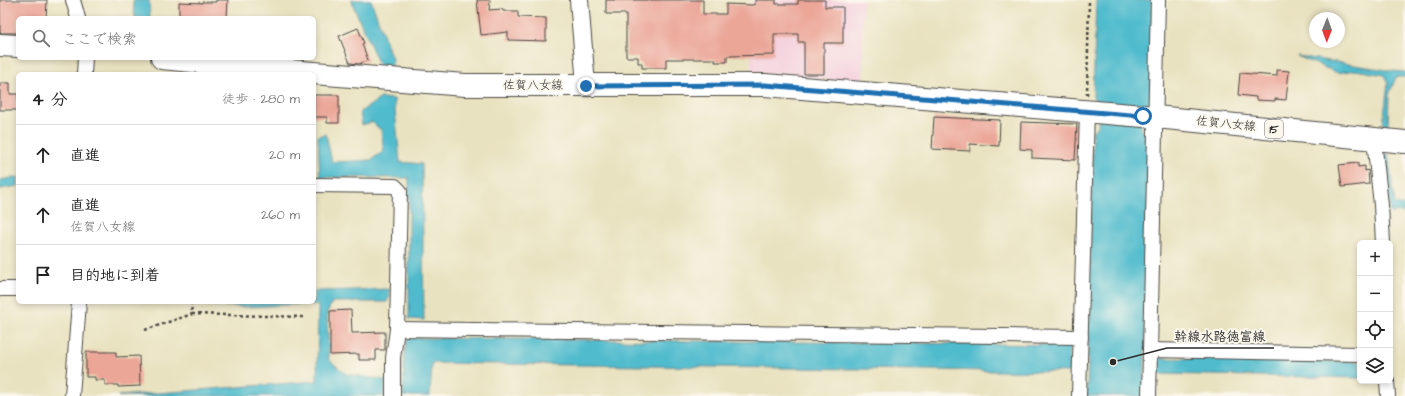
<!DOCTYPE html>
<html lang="ja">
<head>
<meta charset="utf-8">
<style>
	:root { --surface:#fff; --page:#f6f6f6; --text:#222; --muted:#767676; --line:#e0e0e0 }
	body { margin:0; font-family:"Architects Daughter","Klee One",sans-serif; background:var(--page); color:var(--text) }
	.controls { position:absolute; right:12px; bottom:12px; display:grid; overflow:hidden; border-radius:6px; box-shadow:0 2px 6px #0003 }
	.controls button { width:36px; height:36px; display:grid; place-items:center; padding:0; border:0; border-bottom:1px solid var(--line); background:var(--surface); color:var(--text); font:20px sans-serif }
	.compass { position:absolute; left:1309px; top:12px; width:36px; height:36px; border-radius:50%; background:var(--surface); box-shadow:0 2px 6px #0003; rotate:181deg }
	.stop { position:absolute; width:12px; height:12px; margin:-9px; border:3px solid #1f6fb2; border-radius:50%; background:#fff }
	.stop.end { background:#1f6fb2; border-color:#fff; box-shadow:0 1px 4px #0008 }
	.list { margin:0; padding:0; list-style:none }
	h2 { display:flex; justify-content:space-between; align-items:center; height:52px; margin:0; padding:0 16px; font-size:17px }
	h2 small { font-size:13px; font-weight:400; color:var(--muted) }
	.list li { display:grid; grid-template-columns:26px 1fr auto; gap:12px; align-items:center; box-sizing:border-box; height:60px; padding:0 16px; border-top:1px solid var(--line) }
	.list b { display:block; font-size:15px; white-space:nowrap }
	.list p { margin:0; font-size:13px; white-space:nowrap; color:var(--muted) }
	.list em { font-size:13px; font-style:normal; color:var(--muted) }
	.icon { flex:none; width:22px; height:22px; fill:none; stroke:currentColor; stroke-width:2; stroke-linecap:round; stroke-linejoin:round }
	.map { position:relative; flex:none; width:1405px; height:396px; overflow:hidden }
	.search { position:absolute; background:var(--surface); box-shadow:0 2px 6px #0003; left:16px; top:16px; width:300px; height:44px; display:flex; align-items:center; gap:10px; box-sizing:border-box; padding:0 14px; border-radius:6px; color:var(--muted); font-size:15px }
	.panel { position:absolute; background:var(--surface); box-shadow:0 2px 6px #0003; left:16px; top:72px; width:300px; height:232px; border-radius:6px }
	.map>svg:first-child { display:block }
	.built { fill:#f4cfdd }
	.water { fill:#50bbcd; stroke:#3e737c }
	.building { fill:#eba698 }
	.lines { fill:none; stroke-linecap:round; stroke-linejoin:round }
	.minor-casing { stroke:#484641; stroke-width:16 }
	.tertiary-casing { stroke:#484641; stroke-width:20 }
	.primary-casing { stroke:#484641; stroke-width:24 }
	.path { stroke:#484641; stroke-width:2.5; stroke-dasharray:3 3; stroke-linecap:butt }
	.minor { stroke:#fff; stroke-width:14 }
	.tertiary { stroke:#fff; stroke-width:18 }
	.primary { stroke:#fff; stroke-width:22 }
	.route { stroke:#1f6fb2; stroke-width:5 }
	.labels { text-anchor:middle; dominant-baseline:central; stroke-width:4; stroke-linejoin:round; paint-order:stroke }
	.shield { fill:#fbf7ec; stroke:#696865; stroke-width:1 }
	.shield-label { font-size:11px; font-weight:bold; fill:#2b2b2b }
	.street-label { font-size:12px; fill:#2b2b2b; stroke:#fbf7ec }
	.leader { fill:none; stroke:#2b2b2b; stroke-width:1.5 }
	.callout-dot { fill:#2b2b2b; stroke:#fbf7ec; stroke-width:1.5 }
	.callout-label { font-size:13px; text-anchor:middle; font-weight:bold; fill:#2b2b2b; stroke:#fbf7ec; stroke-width:4; stroke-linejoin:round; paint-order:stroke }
</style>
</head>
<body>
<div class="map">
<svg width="1405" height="396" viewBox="0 0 1405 396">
	<rect width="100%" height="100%" fill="#fbf7ec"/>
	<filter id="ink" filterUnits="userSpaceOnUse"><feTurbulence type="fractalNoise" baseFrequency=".025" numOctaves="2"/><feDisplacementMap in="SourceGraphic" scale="8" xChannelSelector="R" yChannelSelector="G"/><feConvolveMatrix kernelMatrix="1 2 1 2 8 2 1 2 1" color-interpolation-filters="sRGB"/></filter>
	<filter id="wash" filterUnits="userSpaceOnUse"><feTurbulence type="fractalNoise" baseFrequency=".012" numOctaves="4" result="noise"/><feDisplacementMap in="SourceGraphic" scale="16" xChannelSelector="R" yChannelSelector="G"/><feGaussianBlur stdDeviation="0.9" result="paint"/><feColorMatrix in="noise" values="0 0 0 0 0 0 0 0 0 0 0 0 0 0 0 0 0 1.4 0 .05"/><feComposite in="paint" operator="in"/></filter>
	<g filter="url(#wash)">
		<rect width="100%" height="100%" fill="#e9e2c0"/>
		<!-- built -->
		<polygon class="built" points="752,0 863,0 863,83 751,72"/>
		<!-- water -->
		<g class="water">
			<polygon points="133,0 149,0 150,18 135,18"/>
			<polygon points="352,0 371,0 392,59 392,66 379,65 353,5"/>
			<polygon points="1096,0 1152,0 1151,102 1141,108 1141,130 1149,135 1144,396 1087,396 1093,130 1098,127 1099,105 1093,97"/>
			<polygon points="1297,56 1393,71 1405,72 1405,77 1396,77 1389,95 1388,125 1383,124 1388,83 1384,75 1356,70 1338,73"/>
			<polygon points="381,98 394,99 400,162 422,164 424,320 409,319 409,178 320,177 318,136 326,134 332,162 371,160 384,151 381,130 372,122 362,125 360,112"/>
			<polygon points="1382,153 1388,154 1395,204 1405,206 1405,212 1391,213"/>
			<polygon points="18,177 18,186 0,189 0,180"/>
			<polygon points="389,289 390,296 387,302 332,302 327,313 329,360 346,374 385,380 385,396 118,396 317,381 318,305 306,304 246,307 206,305 203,302 314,302 314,293 317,291"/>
			<polygon points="407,339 417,338 1070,345 1069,372 432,363 430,396 403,396 404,359"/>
			<polygon points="1157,358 1360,362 1360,378 1157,374"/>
		</g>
		<g id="blocks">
			<!-- building -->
			<g class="building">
				<polygon points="0,0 47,0 46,18 18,18 18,33 0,33"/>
				<polygon points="216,0 228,0 227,18 179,18 179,2 202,3 202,2 216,2"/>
				<polygon points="477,0 490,0 489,10 502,9 503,11 518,11 518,17 546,18 546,41 508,40 508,32 481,35"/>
				<polygon points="606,0 703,0 703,14 726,14 726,4 752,5 755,4 755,0 776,0 776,4 798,4 798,0 825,0 825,7 843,7 843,43 824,43 824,74 804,74 804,42 798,42 798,34 774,34 774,55 727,56 727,62 715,62 715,59 666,59 666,68 642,68 642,63 638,63 638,57 626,57 626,14 606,14"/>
				<polygon points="358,28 364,43 362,44 368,60 359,64 350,63 339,36"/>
				<polygon points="1277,70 1289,71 1286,100 1275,99 1275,101 1256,100 1256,97 1238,95 1240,73 1277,76"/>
				<polygon points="0,83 10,83 10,94 18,94 18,110 0,110"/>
				<polygon points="314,95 339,95 339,123 327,123 327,117 314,117"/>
				<polygon points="934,117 1000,120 999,146 970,144 970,151 932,149"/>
				<polygon points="1021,122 1077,124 1075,160 1032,158 1032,150 1020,149"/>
				<polygon points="1358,163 1358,167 1365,166 1365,171 1368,170 1369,184 1342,187 1339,165"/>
				<polygon points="351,310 352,333 385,332 385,350 376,350 376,360 359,360 359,354 330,355 330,311"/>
				<polygon points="86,352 116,352 116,357 139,356 140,386 118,387 118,385 105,385 105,380 95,380 95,377 86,377"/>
			</g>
		</g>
	</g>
	<g filter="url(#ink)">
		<use href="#blocks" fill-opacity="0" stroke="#484641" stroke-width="1"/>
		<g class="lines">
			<!-- minor casing -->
			<g class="minor-casing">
				<g id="minor">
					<polyline points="73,0 78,18"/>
					<polyline points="84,74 85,58"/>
					<polyline points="1374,140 1381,205 1383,243"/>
					<polyline points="314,185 395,186 400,191 397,329 393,358 393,396"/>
					<polyline points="0,289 18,289"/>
					<polyline points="397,329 1081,337"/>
					<polyline points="1150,350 1360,354"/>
					<polyline points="1387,381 1388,396"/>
					<polyline points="72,396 79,302"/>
					<polyline points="1079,396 1087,111"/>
					<polyline points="1149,396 1158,0"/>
				</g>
			</g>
			<!-- tertiary casing -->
			<g class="tertiary-casing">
				<polyline id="tertiary" points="579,0 586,85"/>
			</g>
			<!-- primary casing -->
			<g class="primary-casing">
				<g id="primary">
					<polyline points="0,45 18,46"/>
					<polyline points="162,58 301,72 465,85 765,85 1156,117 1405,142"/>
				</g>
			</g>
			<!-- path -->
			<g class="path">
				<polyline points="1087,95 1089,0"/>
				<polyline points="191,302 192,314 303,317"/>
				<polyline points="145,330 192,314"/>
			</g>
			<!-- minor -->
			<use href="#minor" class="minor"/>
			<!-- tertiary -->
			<use href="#tertiary" class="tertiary"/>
			<!-- primary -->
			<use href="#primary" class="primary"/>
		</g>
	</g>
	<g class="lines" filter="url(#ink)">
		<!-- route -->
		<polyline class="route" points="586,86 765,85 1143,116"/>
	</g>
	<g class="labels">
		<!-- shield labels -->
		<rect class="shield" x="1265" y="120" width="18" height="18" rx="3"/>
		<g class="shield-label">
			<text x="1274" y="129">15</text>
		</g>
		<!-- street labels -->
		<g class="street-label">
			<text x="533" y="85">佐賀八女線</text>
			<text transform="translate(1226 124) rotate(6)">佐賀八女線</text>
		</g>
	</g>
	<!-- callouts -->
	<path class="leader" d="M1113 362L1167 348H1274"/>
	<circle class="callout-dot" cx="1113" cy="362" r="4"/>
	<g class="callout-label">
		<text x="1220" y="341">幹線水路徳富線</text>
	</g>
</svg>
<div class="controls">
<button>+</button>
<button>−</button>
<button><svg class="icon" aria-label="locate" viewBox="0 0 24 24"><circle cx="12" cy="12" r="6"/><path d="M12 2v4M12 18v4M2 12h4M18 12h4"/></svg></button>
<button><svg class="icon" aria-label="layers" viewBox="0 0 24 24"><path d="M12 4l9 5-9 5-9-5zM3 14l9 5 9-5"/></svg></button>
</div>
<svg class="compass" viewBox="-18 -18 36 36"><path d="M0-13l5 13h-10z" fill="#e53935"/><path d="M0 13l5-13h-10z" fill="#767676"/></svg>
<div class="stop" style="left:1143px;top:116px"></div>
<div class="stop end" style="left:586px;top:86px"></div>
<div class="search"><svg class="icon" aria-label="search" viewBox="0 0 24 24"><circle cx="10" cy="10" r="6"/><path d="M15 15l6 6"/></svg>ここで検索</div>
<section class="panel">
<h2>4 分<small>徒歩 · 280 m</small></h2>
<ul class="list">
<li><svg class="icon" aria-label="ahead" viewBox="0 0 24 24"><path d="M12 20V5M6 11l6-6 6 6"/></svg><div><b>直進</b></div><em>20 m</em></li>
<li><svg class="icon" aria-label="ahead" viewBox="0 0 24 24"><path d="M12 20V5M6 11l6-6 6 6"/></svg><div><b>直進</b><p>佐賀八女線</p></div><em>260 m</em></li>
<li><svg class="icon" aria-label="arrive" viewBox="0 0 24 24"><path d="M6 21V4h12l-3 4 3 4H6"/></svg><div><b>目的地に到着</b></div></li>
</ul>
</section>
</div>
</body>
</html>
